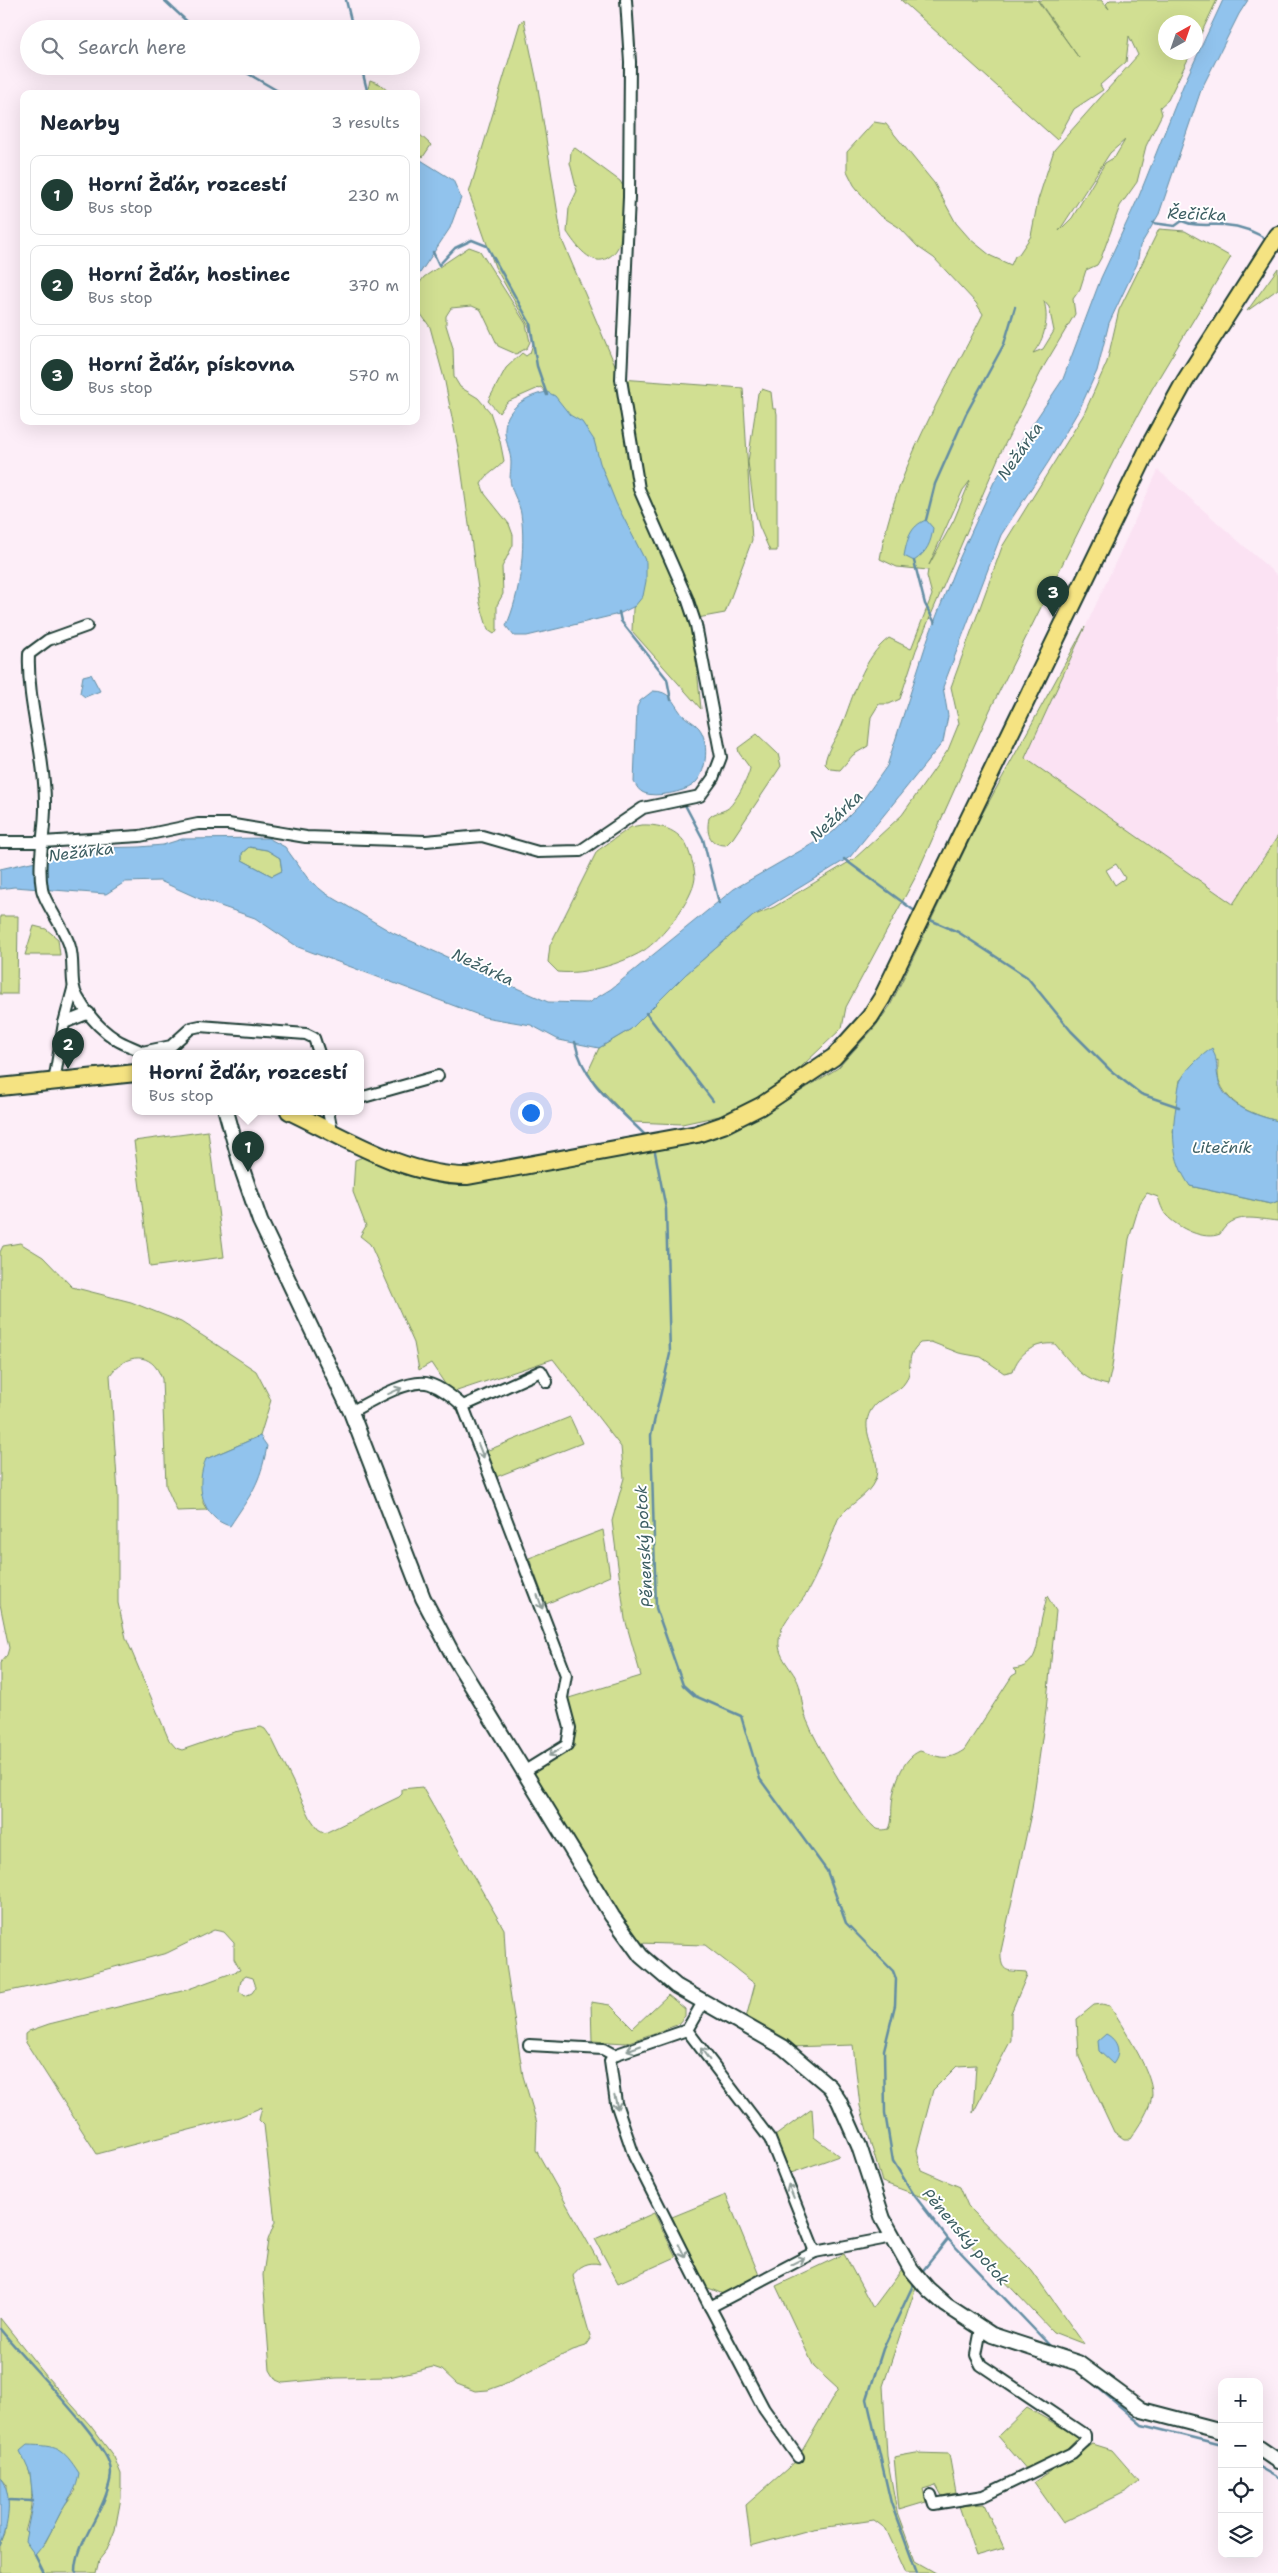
<!DOCTYPE html>
<html lang="en">
<head>
<meta charset="utf-8">
<style>
	:root { --surface:#fff; --page:#f2f2f3; --text:#1f2937; --muted:#747a83; --line:#e0e1e3; --accent:#1f3d34 }
	body { margin:0; font-family:"Shantell Sans",sans-serif; background:var(--page); color:var(--text) }
	.controls { position:absolute; right:15px; bottom:15px; display:grid; overflow:hidden; border-radius:10px; box-shadow:0 5px 20px #0002 }
	.controls button { width:45px; height:45px; display:grid; place-items:center; padding:0; border:0; border-bottom:1px solid var(--line); background:var(--surface); color:var(--text); font:25px sans-serif }
	.compass { position:absolute; left:1158px; top:15px; width:45px; height:45px; border-radius:50%; background:var(--surface); box-shadow:0 5px 20px #0002; rotate:40deg }
	.you { position:absolute; left:530px; top:1112px; width:18px; height:18px; margin:-12px; border:4px solid #fff; border-radius:50%; background:#1a73e8; box-shadow:0 0 0 8px #1a73e833 }
	.badge { display:grid; place-items:center; width:32px; height:32px; border-radius:50%; background:var(--accent); color:#fff; font-size:16px; font-weight:700 }
	.pin { position:absolute; translate:-50% -41px; filter:drop-shadow(0 1px 2px #0008) }
	.pin::after { content:''; position:absolute; top:26px; width:18px; height:15px; background:inherit; clip-path:polygon(0 0,100% 0,50% 100%) }
	.popup { position:absolute; left:132px; top:1050px; width:232px; height:65px; box-sizing:border-box; display:grid; place-content:center; border-radius:10px; background:var(--surface); filter:drop-shadow(0 1px 4px #0005); font-size:16px; white-space:nowrap; color:var(--muted) }
	.popup b { font-size:19px; color:var(--text) }
	.popup::after { content:''; position:absolute; left:50%; top:100%; margin-left:-10px; border:10px solid transparent; border-top-color:var(--surface) }
	.list { margin:0; padding:0; list-style:none }
	h2 { display:flex; justify-content:space-between; align-items:center; height:65px; margin:0; padding:0 20px; font-size:21px }
	h2 small { font-size:16px; font-weight:400; color:var(--muted) }
	.list li { display:grid; grid-template-columns:32px 1fr auto; gap:15px; align-items:center; box-sizing:border-box; height:80px; margin:0 10px 10px; padding:0 10px; border:1px solid var(--line); border-radius:10px }
	.list b { display:block; font-size:19px; white-space:nowrap }
	.list p { margin:0; font-size:16px; white-space:nowrap; color:var(--muted) }
	.list em { font-size:16px; font-style:normal; color:var(--muted) }
	.icon { flex:none; width:28px; height:28px; fill:none; stroke:currentColor; stroke-width:2; stroke-linecap:round; stroke-linejoin:round }
	.map { position:relative; flex:none; width:1278px; height:2573px; overflow:hidden }
	.search { position:absolute; background:var(--surface); box-shadow:0 5px 20px #0002; left:20px; top:20px; width:400px; height:55px; display:flex; align-items:center; gap:12px; box-sizing:border-box; padding:0 18px; border-radius:28px; color:var(--muted); font-size:19px }
	.panel { position:absolute; background:var(--surface); box-shadow:0 5px 20px #0002; left:20px; top:90px; width:400px; height:335px; border-radius:10px }
	.map>svg:first-child { display:block }
	.built { fill:#fbe2f3 }
	.green { fill:#d1df92; stroke:#788e63; fill-rule:evenodd }
	.water { fill:#91c3ed; stroke:#638da3; fill-rule:evenodd }
	.lines { fill:none; stroke-linecap:round; stroke-linejoin:round }
	.stream { stroke:#638da3; stroke-width:2.5 }
	.street-casing { stroke:#1f3d34; stroke-width:14 }
	.secondary-casing { stroke:#1f3d34; stroke-width:18 }
	.primary-casing { stroke:#1f3d34; stroke-width:20 }
	.street { stroke:#fff; stroke-width:10 }
	.secondary { stroke:#fff; stroke-width:14 }
	.primary { stroke:#f5e382; stroke-width:16 }
	.oneway { stroke:#8f9e9a }
	.labels { text-anchor:middle; dominant-baseline:central; stroke-width:4; stroke-linejoin:round; paint-order:stroke }
	.water-label { font-size:16px; font-style:italic; fill:#3c5e62; stroke:#fff }
</style>
</head>
<body>
<div class="map">
<svg width="1278" height="2573" viewBox="0 0 1278 2573">
	<rect width="100%" height="100%" fill="#fdeef8"/>
	<filter id="ink" filterUnits="userSpaceOnUse"><feTurbulence type="fractalNoise" baseFrequency=".02" numOctaves="2"/><feDisplacementMap in="SourceGraphic" scale="10" xChannelSelector="R" yChannelSelector="G"/><feConvolveMatrix kernelMatrix="1 2 1 2 8 2 1 2 1" color-interpolation-filters="sRGB"/></filter>
	<g filter="url(#ink)">
		<!-- built -->
		<polygon class="built" points="1158,470 1278,576 1278,836 1233,904 1025,758"/>
		<!-- green -->
		<g class="green">
			<path d="M 901,0 L 1037,0 L 1079,58 L 1038,0 L 1101,0 L 1109,9 L 1106,4 L 1110,0 L 1217,0 L 1196,44 L 1196,22 L 1166,22 L 1166,52 L 1191,53 L 1168,100 L 1160,107 L 1162,114 L 1146,146 L 1137,182 L 1120,206 L 1101,258 L 1097,265 L 1086,270 L 1080,289 L 1073,299 L 1075,314 L 1044,366 L 1000,454 L 916,650 L 900,699 L 889,704 L 879,704 L 871,717 L 868,746 L 853,755 L 840,770 L 830,769 L 825,764 C 826,750 837,738 842,725 C 853,697 863,657 889,638 L 911,649 L 932,595 L 927,576 L 928,570 L 897,567 L 880,559 C 894,471 944,393 983,314 L 976,303 L 934,258 L 918,247 L 900,228 L 878,214 L 868,203 L 854,185 L 847,171 L 847,152 L 874,122 L 886,124 L 934,183 L 956,223 L 970,239 L 991,256 L 1011,265 L 1015,256 L 1019,254 L 1031,236 L 1038,200 L 1054,150 L 1138,55 L 1129,36 L 1126,62 L 1100,85 L 1103,90 L 1074,109 L 1057,140 ZM 1125,140 L 1115,157 L 1105,163 L 1072,218 L 1059,231 L 1110,153 ZM 1044,301 L 1049,307 L 1054,331 L 1043,349 L 1033,353 C 1045,339 1049,319 1044,301 ZM 970,481 L 954,520 L 929,565 L 963,490 Z"/>
			<polygon points="524,20 537,82 562,240 621,379 743,388 752,540 725,613 692,619 701,709 632,631 633,609 642,573 586,438 541,387 507,402 499,413 488,401 506,368 522,353 526,356 530,353 533,344 529,327 495,267 469,193 520,23"/>
			<polygon points="370,80 380,84 391,94 367,94"/>
			<polygon points="416,131 431,145 423,157 416,152"/>
			<path d="M 575,148 L 620,181 L 624,188 C 622,205 623,225 620,242 C 618,249 614,254 609,257 C 592,269 575,244 567,232 L 569,208 L 577,191 L 570,163 L 571,151 Z"/>
			<polygon points="1159,229 1185,231 1231,257 1152,389 1114,460 990,710 915,878 846,1007 842,1028 783,1084 724,1115 682,1124 632,1122 587,1074 599,1048 631,1029 686,974 753,916 774,907 854,859 902,815 948,750 959,723 951,687 1002,547 1084,414 1107,362 1119,310"/>
			<path d="M 469,247 L 480,251 L 526,324 L 530,342 L 527,348 L 516,354 L 498,346 L 481,310 L 472,306 L 451,308 L 446,316 L 446,325 L 453,348 L 454,377 L 460,387 L 478,398 L 490,412 L 500,441 L 504,461 C 496,471 487,473 481,484 L 485,494 L 509,524 L 513,535 L 513,545 L 502,567 L 503,594 L 497,605 L 497,630 L 494,634 L 488,630 L 480,603 L 459,453 L 445,382 L 430,327 L 416,307 L 416,288 L 424,277 Z"/>
			<polygon points="1278,268 1278,289 1247,311"/>
			<polygon points="762,389 771,392 773,409 776,409 777,414 777,551 770,551 759,526 754,508 748,462 758,393"/>
			<path d="M 1085,627 L 1025,758 L 1233,904 L 1278,836 L 1278,1121 C 1255,1115 1230,1107 1220,1083 C 1217,1077 1218,1067 1218,1060 L 1180,1080 L 1173,1132 L 1190,1186 L 1270,1204 L 1278,1201 L 1278,1221 C 1255,1219 1233,1211 1220,1234 C 1204,1241 1178,1228 1166,1215 C 1162,1210 1160,1203 1158,1197 L 1147,1193 L 1140,1203 L 1129,1239 L 1112,1367 L 1108,1385 C 1081,1380 1072,1364 1055,1344 C 1036,1342 1019,1352 1013,1371 L 1004,1373 L 981,1357 L 959,1353 L 931,1342 L 920,1343 C 904,1357 914,1366 906,1381 C 899,1394 879,1396 871,1410 C 857,1433 884,1457 875,1480 C 868,1497 848,1504 838,1519 C 829,1542 821,1567 809,1589 C 800,1607 781,1619 779,1640 C 777,1660 797,1671 800,1689 C 802,1701 803,1713 809,1725 C 818,1747 857,1813 874,1827 C 879,1831 884,1830 889,1829 C 893,1821 891,1814 892,1805 C 893,1787 902,1758 920,1751 C 940,1757 946,1762 964,1750 L 1012,1676 L 1017,1673 L 1013,1669 C 1038,1667 1037,1645 1040,1627 C 1042,1616 1045,1606 1047,1596 L 1056,1611 L 1046,1710 L 1032,1809 L 1001,1951 C 1000,1975 1009,1970 1026,1972 L 1027,1975 L 1011,2013 L 1011,2040 L 973,2113 L 976,2065 L 957,2066 L 933,2090 L 917,2150 L 921,2170 L 960,2187 L 968,2206 L 1032,2271 L 1084,2344 L 1053,2332 L 927,2199 L 882,2182 L 860,2106 L 853,2045 L 789,2047 L 746,2018 L 755,1984 L 705,1945 L 638,1943 L 532,1773 L 575,1746 L 559,1701 L 641,1676 L 625,1619 L 612,1521 L 624,1478 L 621,1447 L 553,1359 L 451,1393 L 431,1363 L 419,1370 L 414,1343 L 370,1244 L 360,1236 L 366,1226 L 353,1192 L 355,1160 L 368,1155 L 421,1177 L 448,1185 L 698,1142 L 723,1134 L 763,1115 L 838,1068 L 875,1027 L 890,1006 L 980,818 ZM 1116,864 L 1125,878 L 1115,885 L 1106,870 Z"/>
			<path d="M 757,734 L 778,754 L 781,766 L 733,838 L 726,845 C 709,845 706,833 709,818 C 714,812 720,813 727,809 C 734,805 749,777 750,768 L 739,753 L 738,748 Z"/>
			<path d="M 641,825 C 662,824 683,831 689,852 C 692,860 695,869 695,878 C 693,900 661,940 643,951 C 621,964 584,975 558,972 L 548,962 L 550,945 L 597,851 L 631,827 Z"/>
			<polygon points="249,847 267,850 280,858 282,871 272,876 242,860 242,853"/>
			<polygon points="0,916 18,916 17,994 0,994"/>
			<polygon points="34,926 46,929 58,939 60,955 25,955"/>
			<polygon points="208,1131 224,1257 150,1267 134,1141"/>
			<path d="M 20,1243 L 43,1257 L 72,1287 L 131,1302 L 181,1322 L 214,1343 L 256,1371 L 271,1400 L 260,1436 L 206,1459 L 203,1503 L 207,1510 L 177,1511 L 166,1486 L 162,1379 C 152,1350 126,1353 110,1375 L 118,1494 L 118,1603 L 126,1638 L 169,1740 L 176,1748 L 182,1750 L 234,1732 L 261,1727 L 265,1729 L 272,1739 L 311,1819 L 318,1829 L 325,1833 L 399,1797 L 402,1794 L 402,1789 L 422,1787 L 504,1929 L 506,1965 L 523,2076 L 537,2123 L 536,2150 L 600,2264 C 589,2261 578,2266 573,2276 L 591,2339 L 586,2346 L 573,2350 L 502,2385 L 488,2390 L 475,2391 L 457,2384 L 442,2370 L 433,2367 L 389,2377 L 336,2378 L 283,2383 L 276,2380 L 270,2370 L 263,2275 L 268,2240 L 275,2222 L 264,2125 L 259,2120 L 262,2107 L 239,2117 L 97,2154 L 25,2041 L 25,2034 L 29,2031 L 49,2024 L 186,1990 L 240,1970 L 234,1959 L 234,1943 L 224,1932 L 214,1930 L 167,1953 L 81,1976 L 0,1993 L 0,1663 L 7,1655 L 9,1648 L 0,1604 L 0,1252 L 3,1246 ZM 246,1976 L 253,1978 L 256,1987 L 252,1993 L 245,1996 L 239,1991 L 241,1980 Z"/>
			<polygon points="570,1417 582,1443 496,1477 486,1451"/>
			<polygon points="603,1530 610,1576 546,1604 529,1558"/>
			<polygon points="668,1995 685,2009 685,2016 677,2025 626,2043 592,2041 591,2002 610,2005 633,2028"/>
			<path d="M 1102,2004 L 1110,2006 C 1122,2027 1152,2070 1152,2094 C 1151,2109 1138,2127 1130,2139 L 1124,2139 L 1114,2132 L 1079,2057 L 1077,2019 L 1094,2005 Z"/>
			<polygon points="812,2109 814,2137 839,2156 791,2173 775,2136"/>
			<polygon points="726,2195 759,2275 723,2294 706,2287 672,2217"/>
			<polygon points="654,2213 676,2257 618,2283 595,2239"/>
			<polygon points="844,2254 873,2308 902,2269 916,2287 883,2386 887,2456 897,2512 915,2561 936,2573 906,2573 886,2529 874,2520 813,2529 751,2546 746,2505 796,2461 838,2389 814,2367 776,2286"/>
			<path d="M 0,2318 L 47,2377 L 90,2425 L 114,2457 L 121,2474 L 121,2498 L 115,2530 L 107,2550 L 99,2560 L 96,2573 L 0,2573 L 0,2546 L 5,2534 L 6,2484 L 0,2477 ZM 27,2463 L 76,2490 L 64,2506 L 45,2543 L 25,2532 C 32,2508 35,2487 27,2463 Z"/>
			<polygon points="1027,2408 1075,2435 1077,2438 1064,2451 1028,2471 998,2436"/>
			<polygon points="1093,2444 1112,2450 1139,2481 1127,2491 1063,2523 1034,2482"/>
			<polygon points="916,2453 949,2454 956,2493 942,2496 936,2485 923,2489 926,2502 899,2510 894,2457"/>
			<polygon points="984,2504 1004,2548 976,2556 959,2506"/>
		</g>
		<!-- water -->
		<g class="water">
			<path d="M 1223,0 L 1248,0 L 1239,14 L 1201,90 L 1159,214 L 1140,246 L 1137,264 L 1109,323 L 1097,371 L 1080,408 L 1049,461 L 1001,535 L 943,687 L 948,716 L 943,742 L 850,857 L 753,916 L 686,974 L 631,1029 L 599,1048 L 559,1040 L 531,1025 L 484,1017 L 298,947 L 255,918 L 200,899 L 160,881 L 125,882 L 106,894 L 14,887 L 0,889 L 0,869 L 93,848 L 139,847 L 163,845 L 182,839 L 268,838 L 285,847 L 309,880 L 325,893 L 393,933 L 548,1002 L 588,1003 L 611,989 L 734,889 L 833,832 L 858,807 L 887,766 L 928,638 L 956,566 L 994,482 L 1063,379 L 1101,278 L 1139,196 L 1183,86 ZM 249,847 L 267,850 L 280,858 L 282,871 L 272,876 L 242,860 L 242,853 Z"/>
			<polygon points="416,157 453,180 461,198 450,228 416,279"/>
			<path d="M 547,392 L 555,396 L 570,415 L 582,422 L 594,440 L 600,463 L 616,503 L 646,562 L 646,581 L 643,596 L 635,606 L 619,614 L 527,636 L 514,636 L 506,626 C 520,596 526,547 521,514 C 520,504 513,495 511,485 C 509,478 511,471 511,463 C 511,453 506,443 505,433 C 503,409 527,395 547,392 Z"/>
			<path d="M 926,520 L 933,528 C 931,543 927,552 914,561 L 904,556 C 907,540 910,526 926,520 Z"/>
			<polygon points="91,674 100,691 85,697 80,693 83,676"/>
			<path d="M 653,691 C 670,691 672,701 681,713 C 686,720 696,722 701,731 C 709,745 707,774 693,785 C 684,792 655,798 644,793 C 639,791 637,787 634,782 L 637,707 L 640,701 Z"/>
			<path d="M 1212,1048 C 1219,1062 1215,1069 1219,1082 C 1226,1106 1257,1116 1278,1121 L 1278,1201 L 1271,1204 L 1190,1186 C 1171,1159 1171,1132 1177,1101 C 1178,1094 1178,1084 1182,1078 C 1190,1065 1200,1057 1212,1048 Z"/>
			<path d="M 260,1436 L 267,1446 C 260,1485 251,1494 230,1526 C 201,1518 195,1484 206,1459 Z"/>
			<path d="M 1106,2034 C 1118,2040 1122,2053 1113,2064 L 1099,2051 L 1098,2041 Z"/>
			<path d="M 27,2445 C 58,2446 62,2447 79,2473 C 76,2492 72,2492 63,2508 C 54,2524 48,2541 35,2555 L 25,2541 L 33,2501 L 30,2473 L 20,2451 Z"/>
			<path d="M 0,2477 C 14,2493 8,2528 0,2546 Z"/>
		</g>
		<g class="lines">
			<!-- stream -->
			<g class="stream">
				<polyline points="164,0 195,29"/>
				<polyline points="346,0 353,29"/>
				<polyline points="235,66 283,94"/>
				<polyline points="361,66 368,94"/>
				<path d="M 1153,223 L 1175,226 L 1182,221 C 1195,227 1210,224 1225,225 C 1240,226 1256,232 1269,241"/>
				<polyline points="433,252 439,265 455,248 472,240 487,246 530,323 537,366 547,395"/>
				<polyline points="926,520 935,484 966,414 1004,344 1015,307"/>
				<polyline points="914,561 925,604 935,623"/>
				<polyline points="619,612 621,621 667,679 671,700"/>
				<polyline points="684,803 703,839 719,903"/>
				<polyline points="844,859 916,912"/>
				<polyline points="928,919 958,932 1027,977 1071,1031 1110,1070 1141,1094 1179,1107"/>
				<polyline points="646,1013 713,1101"/>
				<path d="M 575,1042 C 583,1083 619,1108 647,1137"/>
				<polyline points="654,1147 666,1209 670,1354 651,1435 656,1608 683,1685 695,1696 741,1716 760,1779 827,1871 846,1923 893,1971 896,1979 895,2005 884,2050 885,2113 893,2161 914,2195 948,2239 1053,2349"/>
				<polyline points="921,2273 948,2239"/>
				<polyline points="915,2281 883,2349 867,2399 891,2503 917,2573"/>
				<path d="M 0,2329 C 21,2356 105,2440 110,2466 C 112,2473 110,2482 108,2488 C 101,2517 75,2544 76,2573"/>
				<polyline points="1082,2374 1142,2425 1222,2445"/>
				<polyline points="1259,2467 1278,2478"/>
				<polyline points="8,2500 33,2501"/>
				<polyline points="35,2555 44,2573"/>
			</g>
			<!-- street casing -->
			<g class="street-casing">
				<g id="street">
					<path d="M 87,626 L 48,640 L 29,654 C 27,704 45,752 45,802 C 46,830 37,860 42,889 C 44,903 65,928 70,947 C 75,963 69,984 78,998 C 87,1014 101,1030 117,1040 C 125,1045 136,1048 144,1053"/>
					<polyline points="0,842 42,842 140,836 198,824 228,824 306,837 426,841 482,836 538,852 580,851 643,808 700,796 713,778 721,757 696,625 687,598 639,489 621,379 629,197 630,62 626,0"/>
					<polyline points="64,1023 89,1013"/>
					<polyline points="142,1052 171,1046 191,1028 200,1026 306,1034 314,1038 319,1053"/>
					<polyline points="54,1082 64,1023 73,989"/>
					<polyline points="360,1098 438,1076"/>
					<polyline points="328,1111 332,1131"/>
					<polyline points="463,1406 541,1371 547,1382"/>
					<path d="M 351,1412 C 369,1402 410,1377 430,1384 C 442,1388 453,1397 463,1406 L 566,1675 L 562,1698 L 570,1728 L 567,1745 L 525,1771"/>
					<polyline points="703,2002 687,2030 614,2055 610,2061 616,2103 634,2156 710,2307 815,2252 893,2237"/>
					<polyline points="687,2030 770,2139 815,2252"/>
					<polyline points="529,2045 603,2049 614,2055"/>
					<polyline points="710,2307 764,2409 798,2457"/>
					<polyline points="931,2495 934,2504 983,2496 1072,2453 1085,2441 1085,2435 981,2365 976,2355 981,2329"/>
				</g>
			</g>
			<!-- secondary casing -->
			<g class="secondary-casing">
				<g id="secondary">
					<polyline points="226,1111 243,1172 260,1221 351,1412 423,1598 453,1655 612,1916 641,1956 676,1986 783,2047 830,2087 839,2101 859,2146 883,2219 911,2269 928,2289 946,2305 992,2335 1078,2363 1142,2410 1222,2431"/>
					<polyline points="1259,2448 1278,2461"/>
				</g>
			</g>
			<!-- primary casing -->
			<g class="primary-casing">
				<g id="primary">
					<polyline points="0,1087 136,1073"/>
					<path d="M 289,1111 C 346,1138 404,1176 468,1176 L 697,1134 L 723,1125 L 761,1106 L 834,1057 L 870,1017 L 882,998 L 1151,443 L 1185,381 L 1278,235"/>
				</g>
			</g>
			<!-- street -->
			<use href="#street" class="street"/>
			<!-- secondary -->
			<use href="#secondary" class="secondary"/>
			<!-- primary -->
			<use href="#primary" class="primary"/>
		</g>
		<!-- one-way arrows -->
		<defs><path id="oneway-shaft" d="M-6 0H5M1.5-3L5.5 0L1.5 3" fill="none" stroke-width="1.6" stroke-linecap="round" stroke-linejoin="round" transform="scale(1.25)"/></defs>
		<g class="oneway">
			<use href="#oneway-shaft" transform="translate(395 1391) rotate(-24)"/>
			<use href="#oneway-shaft" transform="translate(481 1451) rotate(68)"/>
			<use href="#oneway-shaft" transform="translate(540 1602) rotate(70)"/>
			<use href="#oneway-shaft" transform="translate(555 1752) rotate(148)"/>
			<use href="#oneway-shaft" transform="translate(634 2048) rotate(161)"/>
			<use href="#oneway-shaft" transform="translate(705 2054) rotate(-126)"/>
			<use href="#oneway-shaft" transform="translate(616 2102) rotate(77)"/>
			<use href="#oneway-shaft" transform="translate(791 2191) rotate(-112)"/>
			<use href="#oneway-shaft" transform="translate(682 2251) rotate(63)"/>
			<use href="#oneway-shaft" transform="translate(798 2261) rotate(-27)"/>
		</g>
	</g>
	<g class="labels">
		<!-- water labels -->
		<g class="water-label">
			<text transform="translate(1197 214) rotate(2)">Řečička</text>
			<text transform="translate(1020 451) rotate(-55)">Nežárka</text>
			<text transform="translate(836 816) rotate(-43)">Nežárka</text>
			<text transform="translate(81 852) rotate(-7)">Nežárka</text>
			<text transform="translate(483 967) rotate(25)">Nežárka</text>
			<text x="1222" y="1147">Litečník</text>
			<text transform="translate(644 1546) rotate(-93)">Pěnenský potok</text>
			<text transform="translate(966 2237) rotate(49)">Pěnenský potok</text>
		</g>
	</g>
</svg>
<div class="controls">
<button>+</button>
<button>−</button>
<button><svg class="icon" aria-label="locate" viewBox="0 0 24 24"><circle cx="12" cy="12" r="6"/><path d="M12 2v4M12 18v4M2 12h4M18 12h4"/></svg></button>
<button><svg class="icon" aria-label="layers" viewBox="0 0 24 24"><path d="M12 4l9 5-9 5-9-5zM3 14l9 5 9-5"/></svg></button>
</div>
<svg class="compass" viewBox="-18 -18 36 36"><path d="M0-13l5 13h-10z" fill="#e53935"/><path d="M0 13l5-13h-10z" fill="#747a83"/></svg>
<div class="you"></div>
<div class="pin badge" style="left:248px;top:1172px">1</div>
<div class="popup"><b>Horní Žďár, rozcestí</b>Bus stop</div>
<div class="pin badge" style="left:68px;top:1069px">2</div>
<div class="pin badge" style="left:1053px;top:617px">3</div>
<div class="search"><svg class="icon" aria-label="search" viewBox="0 0 24 24"><circle cx="10" cy="10" r="6"/><path d="M15 15l6 6"/></svg>Search here</div>
<section class="panel">
<h2>Nearby<small>3 results</small></h2>
<ul class="list">
<li><span class="badge">1</span><div><b>Horní Žďár, rozcestí</b><p>Bus stop</p></div><em>230 m</em></li>
<li><span class="badge">2</span><div><b>Horní Žďár, hostinec</b><p>Bus stop</p></div><em>370 m</em></li>
<li><span class="badge">3</span><div><b>Horní Žďár, pískovna</b><p>Bus stop</p></div><em>570 m</em></li>
</ul>
</section>
</div>
</body>
</html>
